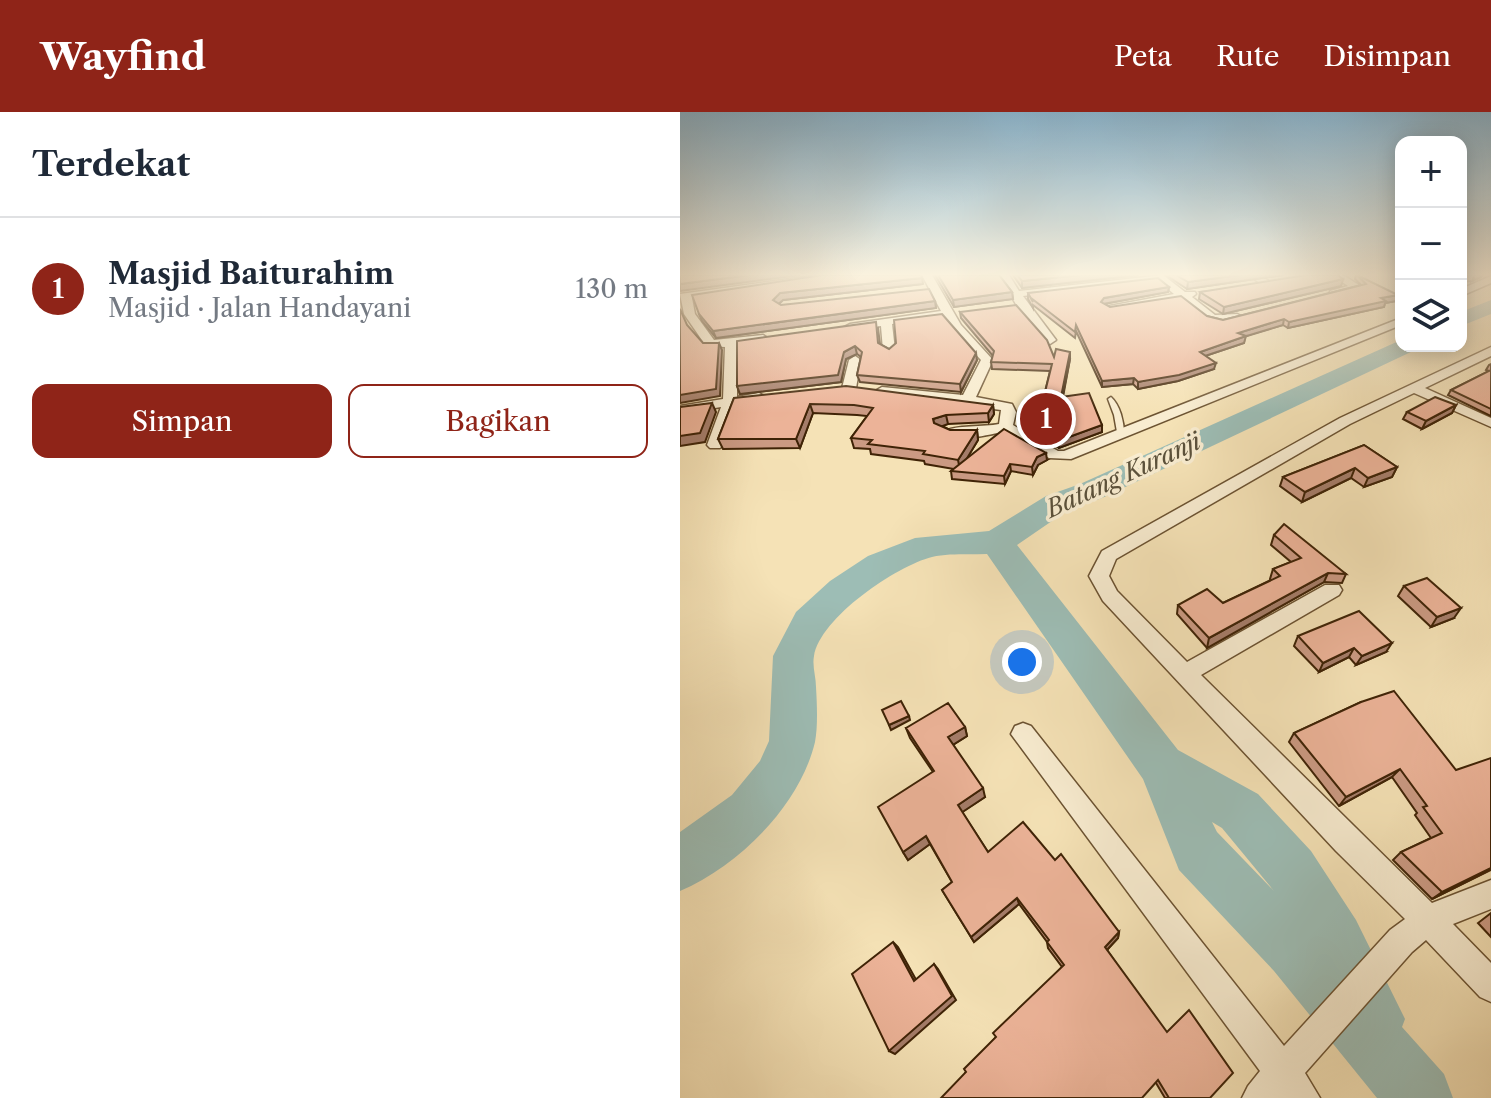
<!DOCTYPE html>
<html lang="id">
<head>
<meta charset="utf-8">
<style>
	:root { --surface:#fff; --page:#f2f2f3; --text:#1f2937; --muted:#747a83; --line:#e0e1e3; --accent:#8f2418 }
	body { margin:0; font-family:"Libre Caslon Text",serif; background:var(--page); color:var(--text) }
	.controls { position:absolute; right:24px; top:24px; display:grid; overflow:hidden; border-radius:16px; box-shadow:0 4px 20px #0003 }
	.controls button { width:72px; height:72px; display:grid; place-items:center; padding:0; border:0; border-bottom:2px solid var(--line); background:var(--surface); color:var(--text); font:40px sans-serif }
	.you { position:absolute; left:342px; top:550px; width:28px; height:28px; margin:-20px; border:6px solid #fff; border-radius:50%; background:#1a73e8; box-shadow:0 0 0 12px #1a73e833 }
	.badge { display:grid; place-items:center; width:52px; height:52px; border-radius:50%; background:var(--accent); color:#fff; font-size:26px; font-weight:700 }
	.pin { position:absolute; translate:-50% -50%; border:4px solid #fff; box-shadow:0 2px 8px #0006 }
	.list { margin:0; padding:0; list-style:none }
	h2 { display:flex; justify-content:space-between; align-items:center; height:104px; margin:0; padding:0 32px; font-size:34px }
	h2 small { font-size:26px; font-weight:400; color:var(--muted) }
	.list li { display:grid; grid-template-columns:52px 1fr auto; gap:24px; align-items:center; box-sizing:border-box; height:144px; padding:0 32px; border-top:2px solid var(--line) }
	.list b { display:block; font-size:30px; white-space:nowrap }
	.list p { margin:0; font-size:26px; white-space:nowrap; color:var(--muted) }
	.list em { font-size:26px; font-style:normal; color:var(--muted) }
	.actions { display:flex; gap:16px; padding:24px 32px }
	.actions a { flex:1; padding:18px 0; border:2px solid var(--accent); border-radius:16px; text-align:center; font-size:28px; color:var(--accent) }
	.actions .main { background:var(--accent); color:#fff }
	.icon { flex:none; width:44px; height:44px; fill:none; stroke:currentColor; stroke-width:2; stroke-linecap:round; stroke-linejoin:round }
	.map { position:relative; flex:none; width:811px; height:986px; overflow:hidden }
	header { display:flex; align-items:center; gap:48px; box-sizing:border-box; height:112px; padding:0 40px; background:var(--accent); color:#fff }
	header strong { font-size:38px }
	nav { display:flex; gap:44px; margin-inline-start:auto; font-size:28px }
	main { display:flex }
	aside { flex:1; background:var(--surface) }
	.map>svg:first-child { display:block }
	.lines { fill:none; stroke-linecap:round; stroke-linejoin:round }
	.river { fill:#9dbdb5; fill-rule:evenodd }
	.lane-casing { stroke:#6c5332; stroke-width:3 }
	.street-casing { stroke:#6c5332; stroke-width:3 }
	.lane { fill:#f8ecd0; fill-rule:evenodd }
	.street { fill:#f8ecd0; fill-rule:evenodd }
	.wall { fill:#cb9a83; stroke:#3f2306; stroke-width:2 }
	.shaded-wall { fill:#a57d6a; stroke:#3f2306; stroke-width:2 }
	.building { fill:#ecb398; stroke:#3f2306; stroke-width:2 }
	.labels { text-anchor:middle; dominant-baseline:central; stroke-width:7; stroke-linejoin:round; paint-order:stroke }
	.water-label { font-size:24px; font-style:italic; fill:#5b513b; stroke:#f8ecd0 }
</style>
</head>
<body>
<header>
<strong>Wayfind</strong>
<nav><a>Peta</a><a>Rute</a><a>Disimpan</a></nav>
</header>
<main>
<aside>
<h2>Terdekat<small></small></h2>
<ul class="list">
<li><span class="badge">1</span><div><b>Masjid Baiturahim</b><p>Masjid · Jalan Handayani</p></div><em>130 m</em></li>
</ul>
<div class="actions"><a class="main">Simpan</a><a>Bagikan</a></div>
</aside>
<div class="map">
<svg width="811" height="986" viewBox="0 0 811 986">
	<rect width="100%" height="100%" fill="#f5e2b6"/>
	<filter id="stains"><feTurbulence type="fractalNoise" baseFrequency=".0025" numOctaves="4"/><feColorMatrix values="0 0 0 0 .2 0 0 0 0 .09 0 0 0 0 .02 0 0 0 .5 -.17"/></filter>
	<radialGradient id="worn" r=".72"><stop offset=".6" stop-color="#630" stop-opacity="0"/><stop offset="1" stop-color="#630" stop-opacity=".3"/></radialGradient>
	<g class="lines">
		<!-- river -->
		<g class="river">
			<polygon points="811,188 811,202 781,214 781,200"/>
			<path d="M 721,228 L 721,234 L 736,234 L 733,239 L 422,386 L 388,398 L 337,433 L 498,638 L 578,682 L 631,739 L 676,808 L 725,907 L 722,915 L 764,962 L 773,986 L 697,986 L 594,859 L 499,758 L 463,667 L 307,442 C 289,443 269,441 252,445 C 216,454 140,506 134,544 C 132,554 136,565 136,575 C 137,592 138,614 135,630 C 120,693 59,754 0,779 L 0,720 L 52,683 L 80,649 L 89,629 L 93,544 L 116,500 L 150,469 L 188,444 L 235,426 L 309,419 L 366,384 L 400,372 ZM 532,710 L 542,716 L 594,779 L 537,720 Z"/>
		</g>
		<!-- lane casing -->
		<g class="lane-casing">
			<path id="lane" d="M 431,285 C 440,293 444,310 444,322 L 441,322 L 437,320 L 434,303 L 428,287 Z"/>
		</g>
		<!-- street casing -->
		<g class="street-casing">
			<g id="street">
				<polygon points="140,163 164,163 12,186 15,202 34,228 83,223 89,227 57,235 57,285 79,281 86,285 56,293 43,333 40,336 30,336 27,333 41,295 0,302 0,294 43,287 45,235 26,234 4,202 0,182"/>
				<path d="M 242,163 L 252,163 L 281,213 L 313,248 L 296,285 L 332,292 L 336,300 L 333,313 L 378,339 L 384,339 L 721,206 L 721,213 L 391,347 L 369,346 L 323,320 C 306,323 281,331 266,319 C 274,313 305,315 319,312 L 321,298 L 197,282 L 195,279 L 202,275 L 283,283 L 301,248 L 272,217 L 265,205 L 212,212 L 215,238 L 209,242 L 203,238 L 201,214 L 170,218 L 164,215 L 170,212 L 261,199 Z"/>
				<path d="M 319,163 L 329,163 L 339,179 L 483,163 L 505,180 L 515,180 L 516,182 L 512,185 L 535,203 L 557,202 L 563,205 C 538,220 520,202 501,187 L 429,198 L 424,195 L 494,182 L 476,167 L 343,184 L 376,228 L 370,232 L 366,231 L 337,194 Z"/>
				<polygon points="569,163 580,163 590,170 581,172"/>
				<polygon points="652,163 663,163 682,175 650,183 650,179 668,174"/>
				<polygon points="811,164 811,171 781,184 781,177"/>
				<polygon points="811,235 811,244 745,276 811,306 811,315 734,281 670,312 436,447 429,464 437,479 507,550 645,473 659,473 662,478 659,483 521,563 752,791 811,768 811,797 773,812 811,851 811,890 800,885 746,828 732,840 625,961 640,986 562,986 568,974 580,959 331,622 335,614 343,611 351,614 604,934 710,818 725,807 656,739 423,489 409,464 422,439 660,306"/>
				<polygon points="175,244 181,248 176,276 169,280 162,276 169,248"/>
			</g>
		</g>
		<!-- lane -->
		<use href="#lane" class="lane"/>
		<!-- street -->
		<use href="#street" class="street"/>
	</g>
	<!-- wall -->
	<g class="wall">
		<polygon points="142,163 243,172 103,188 99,192 101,193 255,189 256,196 36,226 22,209 19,202"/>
		<polygon points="255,163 319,163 332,180 333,187 274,195"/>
		<polygon points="333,163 459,163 342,176"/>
		<polygon points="486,163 603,163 507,177"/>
		<polygon points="676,163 678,163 716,189 705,191 704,195 608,216 603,213 565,224 564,231 525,244 534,257 498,269 458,277 453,272 422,275 396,219 395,226 353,193 353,196 348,187 348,181 489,175 488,180 424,192 430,195 527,204 543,208 681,173 675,167"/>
		<polygon points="781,163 802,163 801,165 792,169 781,170"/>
		<polygon points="663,167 661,174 543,202 519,187 520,180"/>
		<polygon points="280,200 374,245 390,247 383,285 422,313 422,320 379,336 338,313 338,305 364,284 370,259 312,257 311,250 313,244 281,206"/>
		<polygon points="198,216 200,232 209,237 297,248 281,280 180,270 177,263 181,245 177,242 166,247 161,270 60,282 57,274"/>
		<polygon points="811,252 811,304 768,283 771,278 809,259 806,258 809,253"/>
		<polygon points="54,286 313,293 314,302 309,310 268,312 262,314 270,318 297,318 298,328 287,346 367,348 358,353 353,363 331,359 325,372 272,367 271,359 274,357 245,352 244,349 191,342 190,337 174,336 171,326 187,304 177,303 133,301 120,336 43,337 38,327"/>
		<polygon points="776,293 772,301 742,317 723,307 727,300"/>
		<polygon points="684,333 717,355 712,365 684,375 671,366 622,390 600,374 603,365"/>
		<polygon points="594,423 666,462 662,471 644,470 527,536 497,502 498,493 543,491 591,468 590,467 593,457 611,450 591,433"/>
		<polygon points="724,474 774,506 751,515 718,484"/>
		<polygon points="618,524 706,540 676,553 669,545 639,560 614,534"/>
		<polygon points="681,590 806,760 752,787 713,748 721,740 751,726 735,703 737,701 712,665 659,694 609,630 614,621"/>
		<polygon points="285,615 287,624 273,633 305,685 282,700 308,740 375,748 439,820 438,826 427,838 530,986 485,986 476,971 286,960 316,925 382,855 368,836 367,830 339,792 294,830 262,778 272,770 250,732 228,748 223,740 253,660 230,626 226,616"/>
		<polygon points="811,801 811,825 798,811"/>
	</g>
	<!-- shaded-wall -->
	<g class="shaded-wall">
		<polygon points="70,163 120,163 0,179 0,172"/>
		<polygon points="402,163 459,163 342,176 342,169"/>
		<polygon points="560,163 603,163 507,177 508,170"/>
		<polygon points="795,163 802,163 801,165 792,169"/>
		<polygon points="242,166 243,172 103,188 95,195 93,188 100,181"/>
		<polygon points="663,167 661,174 543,202 544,195"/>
		<polygon points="489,175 488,180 423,192 421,190 424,186"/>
		<polygon points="332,180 333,187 274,195 273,188"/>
		<polygon points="718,183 716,189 705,191 704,195 608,216 609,210 701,186"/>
		<polygon points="255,189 256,196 36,226 33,219"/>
		<polygon points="604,207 603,213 557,227 558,221"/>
		<polygon points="566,224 564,231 519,246 520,240"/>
		<polygon points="39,231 42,238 40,284 0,291 0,283"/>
		<polygon points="175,234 177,242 166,247 161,270 60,282 57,274 164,240"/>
		<polygon points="390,240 390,247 381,292 381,285"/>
		<polygon points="296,241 297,248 281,280 280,272"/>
		<polygon points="536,251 534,257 498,269 458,277 458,270"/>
		<polygon points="454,266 453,272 422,275 422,269"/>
		<polygon points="32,291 36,300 25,330 0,334 0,324"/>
		<polygon points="130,292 133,301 120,336 116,327"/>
		<polygon points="313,293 314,302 309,310 308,301"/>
		<polygon points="776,293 772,301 742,317 746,309"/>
		<polygon points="266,303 268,312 255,317 253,307"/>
		<polygon points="422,313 422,320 379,336 378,329"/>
		<polygon points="297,318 298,328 280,358 278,348"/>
		<polygon points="366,341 367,348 358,353 353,363 352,355 357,345"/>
		<polygon points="330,352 331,359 325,372 324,364"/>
		<polygon points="717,355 712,365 684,375 688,366"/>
		<polygon points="675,356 671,366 622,390 625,380"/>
		<polygon points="648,461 644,470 527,536 529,526"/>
		<polygon points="781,496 774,506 751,515 757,505"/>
		<polygon points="712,531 706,540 676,553 682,544"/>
		<polygon points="674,536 669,545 639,560 643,551"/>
		<polygon points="229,604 230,608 211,618 209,613"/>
		<polygon points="285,615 287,624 271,634 268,625"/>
		<polygon points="720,657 712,665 659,694 666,685"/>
		<polygon points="303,676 305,685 281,701 278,693"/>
		<polygon points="246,724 250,732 228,748 223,740"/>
		<polygon points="811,756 811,758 752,787 762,780"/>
		<polygon points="337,786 339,792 294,830 291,825"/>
		<polygon points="439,820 438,826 425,840 425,835"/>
		<polygon points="213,830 218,835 239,873 234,869"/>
		<polygon points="254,852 258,857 276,888 215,942 209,939"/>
	</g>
	<!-- building -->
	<g class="building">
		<polygon points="0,163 70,163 0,172"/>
		<polygon points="142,163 241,163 242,166 100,181 93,188 101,193 249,177 255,189 33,219 19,202 12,183"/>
		<polygon points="258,163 319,163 332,180 273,188"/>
		<polygon points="337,163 402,163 342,169"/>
		<polygon points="496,163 560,163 508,170"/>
		<polygon points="626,163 658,163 663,167 544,195 520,180"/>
		<polygon points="677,163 718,183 701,186 706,189 609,210 604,207 558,221 566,224 520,240 536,251 499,263 458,270 454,266 422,269 396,213 395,220 351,186 353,190 348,181 478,166 489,175 424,186 421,190 430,195 501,184 527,204 543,208 686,172"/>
		<polygon points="336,193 367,228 374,245 376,237 390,240 381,285 409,281 422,313 378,329 338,305 364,284 372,252 311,250 314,239 280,200"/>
		<polygon points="0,197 7,213 23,231 39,231 36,277 0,283"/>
		<polygon points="262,202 296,241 280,272 177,263 182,240 175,234 164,240 158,263 57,274 57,229 196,210 198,231 209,237 216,231 214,208"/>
		<polygon points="811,258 811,297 771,278"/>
		<polygon points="166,274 313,293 308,301 266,303 253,307 254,311 270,318 297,318 278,348 243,342 245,339 188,332 192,328 171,326 193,296 174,293 130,292 116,327 38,327 54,286"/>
		<polygon points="755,285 776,293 746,309 727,300"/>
		<polygon points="32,291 20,321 0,324 0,295"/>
		<polygon points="324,317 366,341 357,345 352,355 330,352 324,364 271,359"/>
		<polygon points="684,333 717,355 688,366 675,356 625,380 603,365"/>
		<polygon points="604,412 666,462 648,461 529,526 498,493 527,477 543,491 600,464 593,457 621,446 594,423"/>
		<polygon points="747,466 781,496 757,505 724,474"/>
		<polygon points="679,499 712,531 682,544 674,536 643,551 618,524"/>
		<polygon points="714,579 776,658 811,646 811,756 762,780 721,740 762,721 743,695 747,694 720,657 666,685 614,621 681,590"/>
		<polygon points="221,589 229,604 209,613 202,598"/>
		<polygon points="268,591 285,615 268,625 303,676 278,693 308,740 343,710 375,748 381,742 439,820 425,835 487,920 509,898 553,961 530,986 489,986 478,968 462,986 261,986 286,960 284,957 316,925 313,921 384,853 367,830 369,828 337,786 291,825 262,778 272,770 246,724 223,740 198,695 254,659 226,616"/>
		<polygon points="213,830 234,869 254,852 272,884 209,939 172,862"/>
	</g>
	<!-- sky -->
	<linearGradient id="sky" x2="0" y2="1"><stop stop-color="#8ab8d4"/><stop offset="0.54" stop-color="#faf2de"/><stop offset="1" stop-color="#faf2de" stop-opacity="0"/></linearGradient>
	<rect width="811" height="301" fill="url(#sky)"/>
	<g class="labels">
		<!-- water labels -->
		<g class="water-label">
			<text transform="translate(443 363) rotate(-25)">Batang Kuranji</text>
		</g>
	</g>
	<rect width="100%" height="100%" filter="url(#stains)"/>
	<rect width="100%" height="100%" fill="url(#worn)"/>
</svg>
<div class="controls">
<button>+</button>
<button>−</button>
<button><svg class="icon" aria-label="layers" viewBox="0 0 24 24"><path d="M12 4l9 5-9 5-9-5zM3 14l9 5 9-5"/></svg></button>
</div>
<div class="you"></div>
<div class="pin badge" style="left:366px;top:307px">1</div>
</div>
</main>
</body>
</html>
